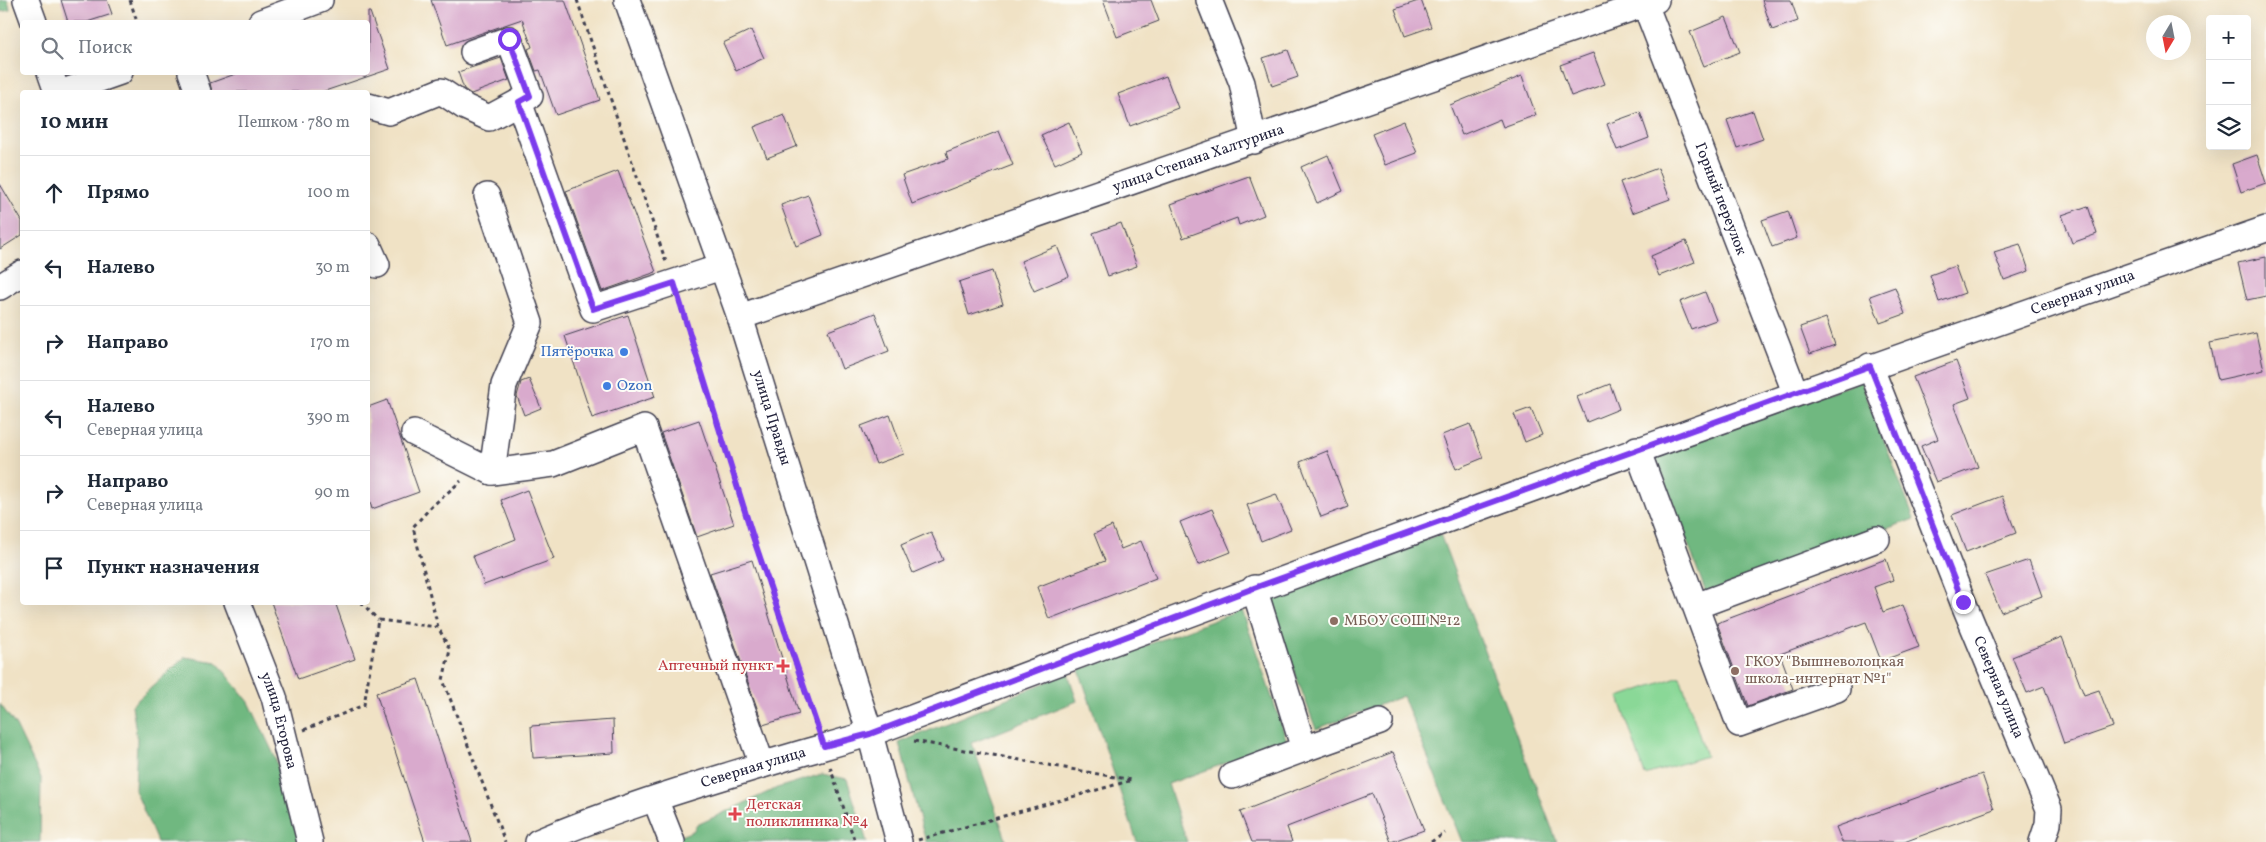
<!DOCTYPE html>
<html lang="ru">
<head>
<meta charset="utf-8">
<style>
	:root { --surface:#fff; --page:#f6f6f7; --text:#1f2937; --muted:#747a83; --line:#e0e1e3 }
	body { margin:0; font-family:Vollkorn,serif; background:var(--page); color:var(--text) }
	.controls { position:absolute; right:15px; top:15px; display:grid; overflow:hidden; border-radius:5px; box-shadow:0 5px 20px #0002 }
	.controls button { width:45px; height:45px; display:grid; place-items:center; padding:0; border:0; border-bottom:1px solid var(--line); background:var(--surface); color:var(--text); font:25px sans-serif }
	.compass { position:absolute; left:2146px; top:15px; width:45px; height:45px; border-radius:50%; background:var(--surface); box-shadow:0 5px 20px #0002; rotate:190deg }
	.stop { position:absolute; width:15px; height:15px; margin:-11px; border:4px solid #7c3aed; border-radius:50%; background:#fff }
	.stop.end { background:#7c3aed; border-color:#fff; box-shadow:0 1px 5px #0008 }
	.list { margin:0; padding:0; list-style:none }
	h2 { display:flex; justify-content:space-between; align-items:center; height:65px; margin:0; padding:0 20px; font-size:21px }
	h2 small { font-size:16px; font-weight:400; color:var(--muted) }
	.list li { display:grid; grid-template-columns:32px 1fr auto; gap:15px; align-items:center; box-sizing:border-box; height:75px; padding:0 20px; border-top:1px solid var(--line) }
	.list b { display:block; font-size:19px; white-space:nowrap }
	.list p { margin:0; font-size:16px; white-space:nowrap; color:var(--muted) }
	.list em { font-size:16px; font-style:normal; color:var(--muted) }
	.icon { flex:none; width:28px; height:28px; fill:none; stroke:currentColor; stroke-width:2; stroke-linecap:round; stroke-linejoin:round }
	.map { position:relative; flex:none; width:2266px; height:842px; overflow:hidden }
	.search { position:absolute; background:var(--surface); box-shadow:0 5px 20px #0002; left:20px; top:20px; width:350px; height:55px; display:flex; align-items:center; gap:12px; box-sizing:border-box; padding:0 18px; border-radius:5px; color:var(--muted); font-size:19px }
	.panel { position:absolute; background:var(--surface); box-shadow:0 5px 20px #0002; left:20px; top:90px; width:350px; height:515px; border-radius:5px }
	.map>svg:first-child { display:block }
	.green { fill:#8ad897; stroke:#567d69 }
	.forest { fill:#6fb880; stroke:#486d5e }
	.building { fill:#d9aacd }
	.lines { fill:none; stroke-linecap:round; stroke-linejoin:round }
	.minor-casing { stroke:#413f50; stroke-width:28 }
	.path { stroke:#413f50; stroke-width:3; stroke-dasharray:4 4; stroke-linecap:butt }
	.minor { stroke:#fff; stroke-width:25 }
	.route { stroke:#7c3aed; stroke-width:6 }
	.shop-dot { fill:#3f7fe0; stroke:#fdfcf7; stroke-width:2 }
	.education-dot { fill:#8d6e63; stroke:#fdfcf7; stroke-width:2 }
	.health-dot { fill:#e0444e; stroke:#fdfcf7; stroke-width:2 }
	.labels { text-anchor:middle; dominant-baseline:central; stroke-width:4; stroke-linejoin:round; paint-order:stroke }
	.street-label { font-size:15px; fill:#22223b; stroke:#fdfcf7 }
	.shop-label { font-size:15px; fill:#366cbe; stroke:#fdfcf7; text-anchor:end }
	.education-label { font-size:15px; fill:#785e54; stroke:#fdfcf7; text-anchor:start }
	.health-label { font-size:15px; fill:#be3a42; stroke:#fdfcf7; text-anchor:end }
</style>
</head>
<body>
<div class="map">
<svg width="2266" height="842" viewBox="0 0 2266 842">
	<rect width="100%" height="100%" fill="#fdfcf7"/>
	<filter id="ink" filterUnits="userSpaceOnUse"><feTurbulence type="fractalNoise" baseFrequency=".02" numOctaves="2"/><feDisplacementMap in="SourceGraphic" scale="10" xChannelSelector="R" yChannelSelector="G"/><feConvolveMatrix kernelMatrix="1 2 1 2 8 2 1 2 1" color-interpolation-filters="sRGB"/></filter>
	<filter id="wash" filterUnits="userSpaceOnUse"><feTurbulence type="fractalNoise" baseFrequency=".0096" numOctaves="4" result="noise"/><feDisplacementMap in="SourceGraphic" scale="20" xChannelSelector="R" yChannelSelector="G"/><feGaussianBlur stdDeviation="1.12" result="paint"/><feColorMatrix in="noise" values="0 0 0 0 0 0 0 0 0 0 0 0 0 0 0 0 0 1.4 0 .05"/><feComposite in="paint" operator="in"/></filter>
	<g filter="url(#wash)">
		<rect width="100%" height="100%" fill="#f0e2c5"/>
		<!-- green -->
		<polygon class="green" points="1680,676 1706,756 1645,775 1619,697"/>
		<!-- forest -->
		<g class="forest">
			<polygon points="0,0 8,0 10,10 0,12"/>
			<polygon points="1861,381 1914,519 1706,593 1655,454"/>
			<polygon points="1440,534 1557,842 1462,842 1403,696 1316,729 1267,598"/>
			<polygon points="1242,610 1287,741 1168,784 1187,842 1137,842 1079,670"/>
			<polygon points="185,657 217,662 249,702 275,757 300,842 157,842 135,790 137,739 132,705"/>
			<polygon points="1068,673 1077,701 972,743 1007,842 926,842 899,743"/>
			<polygon points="0,704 16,726 41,778 40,842 0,842"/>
			<polygon points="822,774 847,779 867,842 665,842 693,831 697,825 777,788"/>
		</g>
		<g id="blocks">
			<!-- building -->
			<g class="building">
				<polygon points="61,0 107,0 112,14 87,22 68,22"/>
				<polygon points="431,0 565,0 600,100 556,115 540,70 536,71 528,49 532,47 522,19 447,45"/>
				<polygon points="1103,0 1151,0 1159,21 1117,37"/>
				<polygon points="1421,0 1431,27 1405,36 1395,9"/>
				<polygon points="1762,0 1791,0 1798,21 1772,30"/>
				<polygon points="368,12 370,12 390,69 322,92 212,92 210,83 241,72 368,72"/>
				<polygon points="1726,17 1740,52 1704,66 1690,32"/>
				<polygon points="751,30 764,58 736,71 723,43"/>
				<polygon points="1288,50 1298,77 1272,86 1263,58"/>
				<polygon points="1593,53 1605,84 1571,96 1560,65"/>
				<polygon points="501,58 509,80 471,94 464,89 458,72"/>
				<polygon points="1166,76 1178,108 1130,126 1118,94"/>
				<polygon points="1522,76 1536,115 1503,127 1500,119 1462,135 1450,105"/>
				<polygon points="1753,111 1763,139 1737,148 1727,120"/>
				<polygon points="1640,112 1649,138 1617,150 1607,124"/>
				<polygon points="784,115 797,146 767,158 754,127"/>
				<polygon points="1404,121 1417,153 1385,165 1372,134"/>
				<polygon points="1069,122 1082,152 1055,164 1041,135"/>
				<polygon points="999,131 1013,165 912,204 902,175 948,159 946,152"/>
				<polygon points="1328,155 1343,191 1317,203 1301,167"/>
				<polygon points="2257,155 2266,183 2241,192 2232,164"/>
				<polygon points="1658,168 1670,199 1632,213 1620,182"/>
				<polygon points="618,171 656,272 602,291 566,191"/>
				<polygon points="1249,176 1264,215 1239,225 1237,218 1183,238 1171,204"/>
				<polygon points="0,184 22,221 22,235 0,249"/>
				<polygon points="808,195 823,235 796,246 781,205"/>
				<polygon points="2088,206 2097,234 2072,243 2062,215"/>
				<polygon points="1788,211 1797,238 1772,247 1762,220"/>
				<polygon points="1121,223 1137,266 1108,276 1093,233"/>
				<polygon points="1686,241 1695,262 1659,276 1651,256"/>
				<polygon points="2020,244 2029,271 2004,280 1994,252"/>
				<polygon points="1057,246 1069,276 1034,291 1021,261"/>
				<polygon points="2266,257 2266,296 2247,300 2238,263"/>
				<polygon points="1955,266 1965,293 1939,302 1930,275"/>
				<polygon points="992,271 1003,304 969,315 959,282"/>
				<polygon points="1895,287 1905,314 1880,323 1870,296"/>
				<polygon points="1705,292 1716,320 1691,329 1680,302"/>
				<polygon points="875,313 889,351 842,369 828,331"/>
				<polygon points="628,315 655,397 592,418 565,336"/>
				<polygon points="1826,318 1835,345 1810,354 1800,327"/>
				<polygon points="2256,333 2264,370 2218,380 2210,343"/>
				<polygon points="1956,361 1970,398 1954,404 1978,467 1936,482 1921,446 1938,439 1913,377"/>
				<polygon points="529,379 541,408 524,415 517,396 521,382"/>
				<polygon points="1610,384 1619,409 1587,422 1577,397"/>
				<polygon points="387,400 419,492 372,509 368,495 368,407"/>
				<polygon points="1531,408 1542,435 1525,442 1514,414"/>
				<polygon points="890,415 904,454 876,464 861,426"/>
				<polygon points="699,420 734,524 697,537 661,433"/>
				<polygon points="1470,424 1483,458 1456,469 1442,435"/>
				<polygon points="1327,451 1348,507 1321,517 1300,462"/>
				<polygon points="527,490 554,559 484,585 473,556 516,539 501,500"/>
				<polygon points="1276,494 1291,529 1261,541 1247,505"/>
				<polygon points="2002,496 2016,533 1966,552 1952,515"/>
				<polygon points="1212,509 1231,552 1198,565 1180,522"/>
				<polygon points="1112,526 1121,549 1141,541 1156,578 1049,619 1037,587 1105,561 1094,534"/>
				<polygon points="931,532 943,560 913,573 901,545"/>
				<polygon points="1886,559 1893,580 1874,587 1883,612 1903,605 1919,647 1881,661 1866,622 1780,654 1793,689 1748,706 1717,623"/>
				<polygon points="752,560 799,714 763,725 710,573"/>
				<polygon points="2029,560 2042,596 2001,612 1985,575"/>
				<polygon points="271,602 335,602 355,659 298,679"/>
				<polygon points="2062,637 2084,695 2099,690 2113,727 2064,744 2044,686 2027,693 2012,657"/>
				<polygon points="418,679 472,842 425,842 376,693"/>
				<polygon points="613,720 614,753 533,758 531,726"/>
				<polygon points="1393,752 1424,830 1391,842 1372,794 1287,827 1292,842 1252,842 1240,812"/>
				<polygon points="1982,774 1994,809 1904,842 1842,842 1836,827"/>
			</g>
		</g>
	</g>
	<g filter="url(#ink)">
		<use href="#blocks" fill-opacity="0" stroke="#413f50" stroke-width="1"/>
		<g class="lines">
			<!-- minor casing -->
			<g class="minor-casing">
				<g id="minor">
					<polyline points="26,0 34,22"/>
					<path id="s1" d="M 627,0 L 740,317 L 870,734 L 899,842"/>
					<polyline points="1209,0 1242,83 1254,141"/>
					<path id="s2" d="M 1645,4 L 1795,392"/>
					<polyline points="261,22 320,0"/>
					<polyline points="50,72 57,92"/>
					<polyline points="191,72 198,92"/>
					<polyline points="63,92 120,72"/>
					<polyline points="519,102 593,309 721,267"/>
					<polyline points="368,106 389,112 441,91 465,107 489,118 530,96 509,39 473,52"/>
					<polyline points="487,196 530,323 504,385 492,472"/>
					<polyline points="368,245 377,265"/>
					<polyline points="0,287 22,273"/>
					<path id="s3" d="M 740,317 L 1656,0"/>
					<path id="s4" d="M 1870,366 L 1963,602 L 2049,809 L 2048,824 L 2042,842"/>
					<polyline points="414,433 492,472 553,464 644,428 762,765"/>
					<polyline points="1637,449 1739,724 1837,689"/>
					<path id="s5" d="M 237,602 L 274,697 L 310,842"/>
					<polyline points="1696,606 1877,539"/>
					<polyline points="1304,749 1380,722"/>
					<polyline points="1232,776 1304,749 1254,588"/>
					<polyline points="655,799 672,842"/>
					<path id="s6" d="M 538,842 C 617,808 700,784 782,759 C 817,748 853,740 888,727 C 1345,554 1804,389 2266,229"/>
				</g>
			</g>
			<!-- path -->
			<g class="path">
				<polyline points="130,0 137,22"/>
				<polyline points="577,0 666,262"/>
				<polyline points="679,301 752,534 817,728"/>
				<polyline points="361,602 378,620"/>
				<polyline points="438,627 413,527 431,507 461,481"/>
				<polyline points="304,730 364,705 378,620 438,627 450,650 443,680 505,842"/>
				<polyline points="914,741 1132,780"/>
				<polyline points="830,767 855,842"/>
				<polyline points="918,840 1129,781"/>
				<polyline points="1431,842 1445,833"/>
			</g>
			<!-- minor -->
			<use href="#minor" class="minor"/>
		</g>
	</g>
	<g class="lines" filter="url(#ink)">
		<!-- route -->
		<polyline class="route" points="509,39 530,96 519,102 593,309 674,283 752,534 824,746 870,734 1254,588 1870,366 1963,602"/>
	</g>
	<!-- markers -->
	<g class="shop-dot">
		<circle cx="624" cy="352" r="5"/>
		<circle cx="607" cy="386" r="5"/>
	</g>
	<g class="education-dot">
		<circle cx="1334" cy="621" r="5"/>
		<circle cx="1735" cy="671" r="5"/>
	</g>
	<g class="health-dot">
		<path d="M780.5 658.5h5v5h5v5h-5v5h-5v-5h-5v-5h5z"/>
		<path d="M732.5 806.5h5v5h5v5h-5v5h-5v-5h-5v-5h5z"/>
	</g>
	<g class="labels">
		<!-- street labels -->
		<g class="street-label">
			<text stroke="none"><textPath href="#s3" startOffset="485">улица Степана Халтурина</textPath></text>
			<text stroke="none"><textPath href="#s2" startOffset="209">Горный переулок</textPath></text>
			<text stroke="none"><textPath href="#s6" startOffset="1640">Северная улица</textPath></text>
			<text stroke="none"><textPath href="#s1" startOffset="442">улица Правды</textPath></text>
			<text stroke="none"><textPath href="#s4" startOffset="346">Северная улица</textPath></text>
			<text stroke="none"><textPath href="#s5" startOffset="126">улица Егорова</textPath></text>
			<text stroke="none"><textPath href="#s6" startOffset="228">Северная улица</textPath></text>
		</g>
		<!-- shop labels -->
		<g class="shop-label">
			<text x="614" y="352">Пятёрочка</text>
			<text x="617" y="386" text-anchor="start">Ozon</text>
		</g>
		<!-- education labels -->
		<g class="education-label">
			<text x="1344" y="621">МБОУ СОШ №12</text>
			<text x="1745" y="662">ГКОУ "Вышневолоцкая<tspan x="1745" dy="17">школа-интернат №1"</tspan></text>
		</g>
		<!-- health labels -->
		<g class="health-label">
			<text x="773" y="666">Аптечный пункт</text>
			<text x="746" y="805" text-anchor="start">Детская<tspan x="746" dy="17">поликлиника №4</tspan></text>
		</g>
	</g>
</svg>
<div class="controls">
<button>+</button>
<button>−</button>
<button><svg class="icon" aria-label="layers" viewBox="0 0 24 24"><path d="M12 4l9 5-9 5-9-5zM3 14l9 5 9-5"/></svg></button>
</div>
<svg class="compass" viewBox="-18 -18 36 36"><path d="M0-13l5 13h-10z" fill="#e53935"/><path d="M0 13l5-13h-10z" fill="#747a83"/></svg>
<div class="stop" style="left:509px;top:39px"></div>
<div class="stop end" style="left:1963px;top:602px"></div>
<div class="search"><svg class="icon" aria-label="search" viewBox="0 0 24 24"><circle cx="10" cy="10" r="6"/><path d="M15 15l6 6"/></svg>Поиск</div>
<section class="panel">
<h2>10 мин<small>Пешком · 780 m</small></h2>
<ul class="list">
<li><svg class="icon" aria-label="ahead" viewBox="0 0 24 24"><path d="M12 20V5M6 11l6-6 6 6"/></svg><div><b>Прямо</b></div><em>100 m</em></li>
<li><svg class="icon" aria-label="left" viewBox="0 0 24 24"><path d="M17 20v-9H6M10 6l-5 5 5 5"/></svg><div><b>Налево</b></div><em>30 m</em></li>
<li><svg class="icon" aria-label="right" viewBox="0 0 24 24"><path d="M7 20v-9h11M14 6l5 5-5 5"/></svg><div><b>Направо</b></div><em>170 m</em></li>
<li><svg class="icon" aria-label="left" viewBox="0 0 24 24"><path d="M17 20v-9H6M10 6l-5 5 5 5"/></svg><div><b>Налево</b><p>Северная улица</p></div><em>390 m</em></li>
<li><svg class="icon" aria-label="right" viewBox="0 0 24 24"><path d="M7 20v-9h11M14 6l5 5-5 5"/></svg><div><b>Направо</b><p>Северная улица</p></div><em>90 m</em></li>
<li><svg class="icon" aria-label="arrive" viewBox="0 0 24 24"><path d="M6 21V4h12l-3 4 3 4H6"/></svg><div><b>Пункт назначения</b></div></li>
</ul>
</section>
</div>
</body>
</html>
